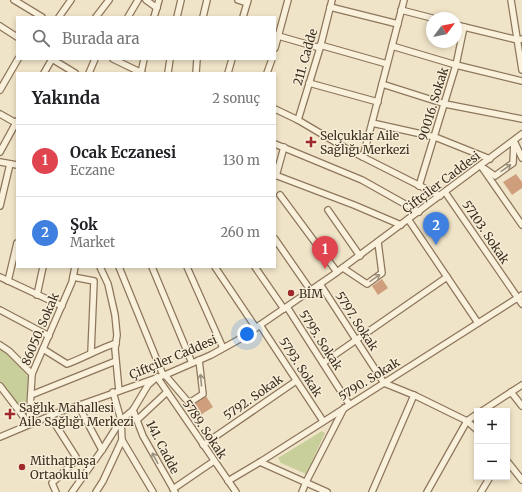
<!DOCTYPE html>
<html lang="tr">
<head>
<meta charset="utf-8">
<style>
	:root { --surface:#fff; --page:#f2f2f2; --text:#202124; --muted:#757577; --line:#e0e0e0; --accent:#1a73e8 }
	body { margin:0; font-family:Merriweather,serif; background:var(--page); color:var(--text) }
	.controls { position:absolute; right:12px; bottom:12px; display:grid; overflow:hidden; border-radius:0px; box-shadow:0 2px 6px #0003 }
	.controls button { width:36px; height:36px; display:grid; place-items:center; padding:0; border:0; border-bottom:1px solid var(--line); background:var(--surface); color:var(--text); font:20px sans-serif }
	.compass { position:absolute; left:426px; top:12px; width:36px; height:36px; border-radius:50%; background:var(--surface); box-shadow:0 2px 6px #0003; rotate:58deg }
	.you { position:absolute; left:247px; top:334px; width:14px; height:14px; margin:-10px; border:3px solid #fff; border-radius:50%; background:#1a73e8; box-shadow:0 0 0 6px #1a73e833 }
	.badge { display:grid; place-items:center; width:26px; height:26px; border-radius:50%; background:var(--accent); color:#fff; font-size:13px; font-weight:700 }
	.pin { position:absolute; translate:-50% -33px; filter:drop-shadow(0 1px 2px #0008) }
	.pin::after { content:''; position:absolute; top:21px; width:14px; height:12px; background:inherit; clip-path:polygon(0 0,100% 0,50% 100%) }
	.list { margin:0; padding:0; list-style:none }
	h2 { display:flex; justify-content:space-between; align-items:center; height:52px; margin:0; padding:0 16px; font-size:17px }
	h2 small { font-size:13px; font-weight:400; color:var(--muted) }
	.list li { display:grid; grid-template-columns:26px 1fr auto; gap:12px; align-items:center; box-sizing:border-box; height:72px; padding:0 16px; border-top:1px solid var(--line) }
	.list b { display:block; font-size:15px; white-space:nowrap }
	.list p { margin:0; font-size:13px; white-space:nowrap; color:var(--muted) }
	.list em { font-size:13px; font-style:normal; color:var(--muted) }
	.icon { flex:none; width:22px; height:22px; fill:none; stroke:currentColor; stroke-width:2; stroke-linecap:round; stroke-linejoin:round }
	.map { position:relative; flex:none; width:522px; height:492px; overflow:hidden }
	.search { position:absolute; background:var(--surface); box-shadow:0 2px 6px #0003; left:16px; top:16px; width:260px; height:44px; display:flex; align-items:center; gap:10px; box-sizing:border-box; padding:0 14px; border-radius:0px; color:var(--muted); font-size:15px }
	.panel { position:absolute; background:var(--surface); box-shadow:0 2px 6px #0003; left:16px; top:72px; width:260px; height:196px; border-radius:0px }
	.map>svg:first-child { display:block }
	.green { fill:#c9cf9b }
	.building { fill:#cf9f7d }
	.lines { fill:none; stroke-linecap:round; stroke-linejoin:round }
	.minor-casing { stroke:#8d765c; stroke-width:8 }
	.minor { stroke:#faf1dc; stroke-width:5.5 }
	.oneway { stroke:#9c907e }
	.poi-dot { fill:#9e2a2b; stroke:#f7eed8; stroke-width:1.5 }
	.labels { text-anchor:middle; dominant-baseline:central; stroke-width:3; stroke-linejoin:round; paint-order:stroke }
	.street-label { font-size:12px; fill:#3d2e20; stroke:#f7eed8 }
	.poi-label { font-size:12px; fill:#3d2e20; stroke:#f7eed8; text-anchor:start }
</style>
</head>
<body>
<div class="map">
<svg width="522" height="492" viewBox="0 0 522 492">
	<rect width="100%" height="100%" fill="#f0e4c8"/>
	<!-- green -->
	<g class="green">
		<polygon points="0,348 7,353 28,376 26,408 22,411 0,381"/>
		<polygon points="322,431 325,433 306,474 281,463 278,458"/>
	</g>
	<!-- building -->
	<g class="building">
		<polygon points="516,174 522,182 522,188 512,195 503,182"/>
		<polygon points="382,279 388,288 378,295 372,286"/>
		<polygon points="206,396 213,407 196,418 189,407"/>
	</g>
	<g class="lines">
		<!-- minor casing -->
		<g class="minor-casing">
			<g id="minor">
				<polyline points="14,0 42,17"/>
				<polyline points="146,0 157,8"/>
				<polyline points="238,0 247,3"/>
				<polyline points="511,0 522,70"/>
				<polyline points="330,7 398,24"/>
				<polyline points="401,10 432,18"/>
				<polyline points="59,17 71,0"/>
				<polyline points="96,17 109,0"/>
				<polyline points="128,17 138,0"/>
				<polyline points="154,17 159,0"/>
				<polyline points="177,17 181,0"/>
				<polyline points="203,17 207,0"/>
				<polyline points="243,17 248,0"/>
				<polyline points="456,25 518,40 522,39"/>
				<polyline points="0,26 17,37"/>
				<polyline points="275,35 320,48"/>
				<polyline points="320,45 387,64"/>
				<polyline points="392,46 456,65 522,81"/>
				<polyline points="275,48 288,0"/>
				<polyline points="52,59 75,73"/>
				<polyline points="113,59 142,73"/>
				<polyline points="44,73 52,59"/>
				<polyline points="89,73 95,59"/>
				<polyline points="141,73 144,59"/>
				<polyline points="168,73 170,59"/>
				<polyline points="196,73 197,59"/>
				<polyline points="228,73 232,59"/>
				<polyline points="267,73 272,59"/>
				<polyline points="309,83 378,102"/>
				<polyline points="382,84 445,104 522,119"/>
				<polyline points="0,90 18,59"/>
				<polyline points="275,109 298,120 347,149 440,196"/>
				<polyline points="0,114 16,123"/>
				<polyline points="298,120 320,48 332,0"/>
				<polyline points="372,123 435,137 490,159"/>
				<polyline points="515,143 522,158"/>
				<polyline points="275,144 362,180 419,212"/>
				<polyline points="0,152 17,121"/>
				<polyline points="363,157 404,0"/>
				<polyline points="0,162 17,165"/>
				<polyline points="481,166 522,225"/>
				<polyline points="485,169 495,176 513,163 514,141"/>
				<polyline points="275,175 354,205 401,225"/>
				<polyline points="276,176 284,147"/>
				<polyline points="419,186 456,65 464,27"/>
				<polyline points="445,192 522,304"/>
				<polyline points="280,195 337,272"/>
				<polyline points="0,206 10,164"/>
				<polyline points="328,210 360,256"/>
				<polyline points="408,219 478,323"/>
				<polyline points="275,239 311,291"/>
				<polyline points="100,267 108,284 115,315 117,335 115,349 119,391"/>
				<polyline points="119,267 163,375"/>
				<polyline points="152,267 192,363"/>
				<polyline points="187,267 223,348"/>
				<polyline points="215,267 256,328"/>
				<polyline points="255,267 284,309"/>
				<polyline points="343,268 367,284 382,273 378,242"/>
				<polyline points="0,277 62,306"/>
				<polyline points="73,277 94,281 91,353"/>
				<polyline points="8,281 17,243"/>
				<polyline points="320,284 384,383 416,396 467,421 477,430"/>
				<polyline points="37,295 43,267"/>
				<polyline points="287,307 349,404"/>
				<polyline points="0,310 49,336"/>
				<polyline points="260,325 323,421"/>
				<polyline points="0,345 9,351 32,374"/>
				<path d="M 43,349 L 67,364 C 83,358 99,349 116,343"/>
				<polyline points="323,363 447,277"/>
				<polyline points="165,375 189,403 203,394 199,360"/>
				<polyline points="0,386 29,424"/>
				<polyline points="113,392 121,420 122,440 153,492"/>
				<polyline points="511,392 522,406"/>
				<polyline points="31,395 116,361"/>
				<polyline points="78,405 102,450"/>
				<polyline points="133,410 143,436 175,492"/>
				<polyline points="482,411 522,385"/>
				<polyline points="50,416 76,457 74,462 52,483 56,492"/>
				<polyline points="137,420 167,392"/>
				<polyline points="29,424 32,374 72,282 75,267"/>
				<polyline points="0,437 57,413 165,375 211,355 238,340 333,275 522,134"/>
				<polyline points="203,445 296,381"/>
				<polyline points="507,461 522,480"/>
				<polyline points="260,462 327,492"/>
				<polyline points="228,481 260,462 522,295"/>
				<polyline points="173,489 214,461"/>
				<polyline points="72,492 102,450 121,420 133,410 148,385 157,377 236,492"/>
				<polyline points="96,492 103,481 122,440"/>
				<polyline points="302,492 306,482 344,408"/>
				<polyline points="372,492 414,395"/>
				<polyline points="427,492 467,421 477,414"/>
				<polyline points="481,492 490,477"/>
			</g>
		</g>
		<!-- minor -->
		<use href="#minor" class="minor"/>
	</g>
	<!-- one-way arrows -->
	<defs><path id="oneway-shaft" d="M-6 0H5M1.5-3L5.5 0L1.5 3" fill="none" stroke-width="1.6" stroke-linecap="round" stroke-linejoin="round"/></defs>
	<g class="oneway">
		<use href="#oneway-shaft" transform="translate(506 168) rotate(-35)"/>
		<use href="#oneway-shaft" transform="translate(375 278) rotate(-35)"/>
		<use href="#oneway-shaft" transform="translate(201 380) rotate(-95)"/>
		<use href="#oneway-shaft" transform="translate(155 458) rotate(-118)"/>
	</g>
	<!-- markers -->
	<g class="poi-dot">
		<path d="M309 136h4v4h4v4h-4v4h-4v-4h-4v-4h4z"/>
		<circle cx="291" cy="293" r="4"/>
		<path d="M8 408h4v4h4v4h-4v4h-4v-4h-4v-4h4z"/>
		<circle cx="22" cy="467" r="4"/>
	</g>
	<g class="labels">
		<!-- street labels -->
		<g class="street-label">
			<text transform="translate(305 57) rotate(-74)">211. Cadde</text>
			<text transform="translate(433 104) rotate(-73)">90016. Sokak</text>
			<text transform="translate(441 182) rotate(-37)">Çiftçiler Caddesi</text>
			<text transform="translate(486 232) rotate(56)">57103. Sokak</text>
			<text transform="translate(357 321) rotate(57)">5797. Sokak</text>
			<text transform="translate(40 329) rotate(-67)">86050. Sokak</text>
			<text transform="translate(321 340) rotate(57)">5795. Sokak</text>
			<text transform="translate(173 357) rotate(-23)">Çiftçiler Caddesi</text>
			<text transform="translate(301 367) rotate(57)">5793. Sokak</text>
			<text transform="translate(369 379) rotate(-32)">5790. Sokak</text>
			<text transform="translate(253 397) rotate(-35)">5792. Sokak</text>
			<text transform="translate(205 429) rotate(56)">5789. Sokak</text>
			<text transform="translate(163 447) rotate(63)">141. Cadde</text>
		</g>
		<!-- poi labels -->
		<g class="poi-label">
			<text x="320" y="135">Selçuklar Aile<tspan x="320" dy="14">Sağlığı Merkezi</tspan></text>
			<text x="299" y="293">BİM</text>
			<text x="19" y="407">Sağlık Mahallesi<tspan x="19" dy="14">Aile Sağlığı Merkezi</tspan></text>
			<text x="30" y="460">Mithatpaşa<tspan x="30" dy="14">Ortaokulu</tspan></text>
		</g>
	</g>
</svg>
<div class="controls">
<button>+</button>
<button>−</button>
</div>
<svg class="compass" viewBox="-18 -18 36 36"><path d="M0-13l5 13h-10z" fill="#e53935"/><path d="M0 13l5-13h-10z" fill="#757577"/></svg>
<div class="you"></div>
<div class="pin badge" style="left:325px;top:269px;background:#e0444e">1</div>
<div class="pin badge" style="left:436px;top:245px;background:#3f7fe0">2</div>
<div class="search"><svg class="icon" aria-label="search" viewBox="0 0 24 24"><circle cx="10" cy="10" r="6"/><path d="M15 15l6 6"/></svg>Burada ara</div>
<section class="panel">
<h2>Yakında<small>2 sonuç</small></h2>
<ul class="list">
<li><span class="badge" style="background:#e0444e">1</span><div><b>Ocak Eczanesi</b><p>Eczane</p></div><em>130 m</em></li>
<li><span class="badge" style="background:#3f7fe0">2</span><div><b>Şok</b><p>Market</p></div><em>260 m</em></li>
</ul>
</section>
</div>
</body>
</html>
